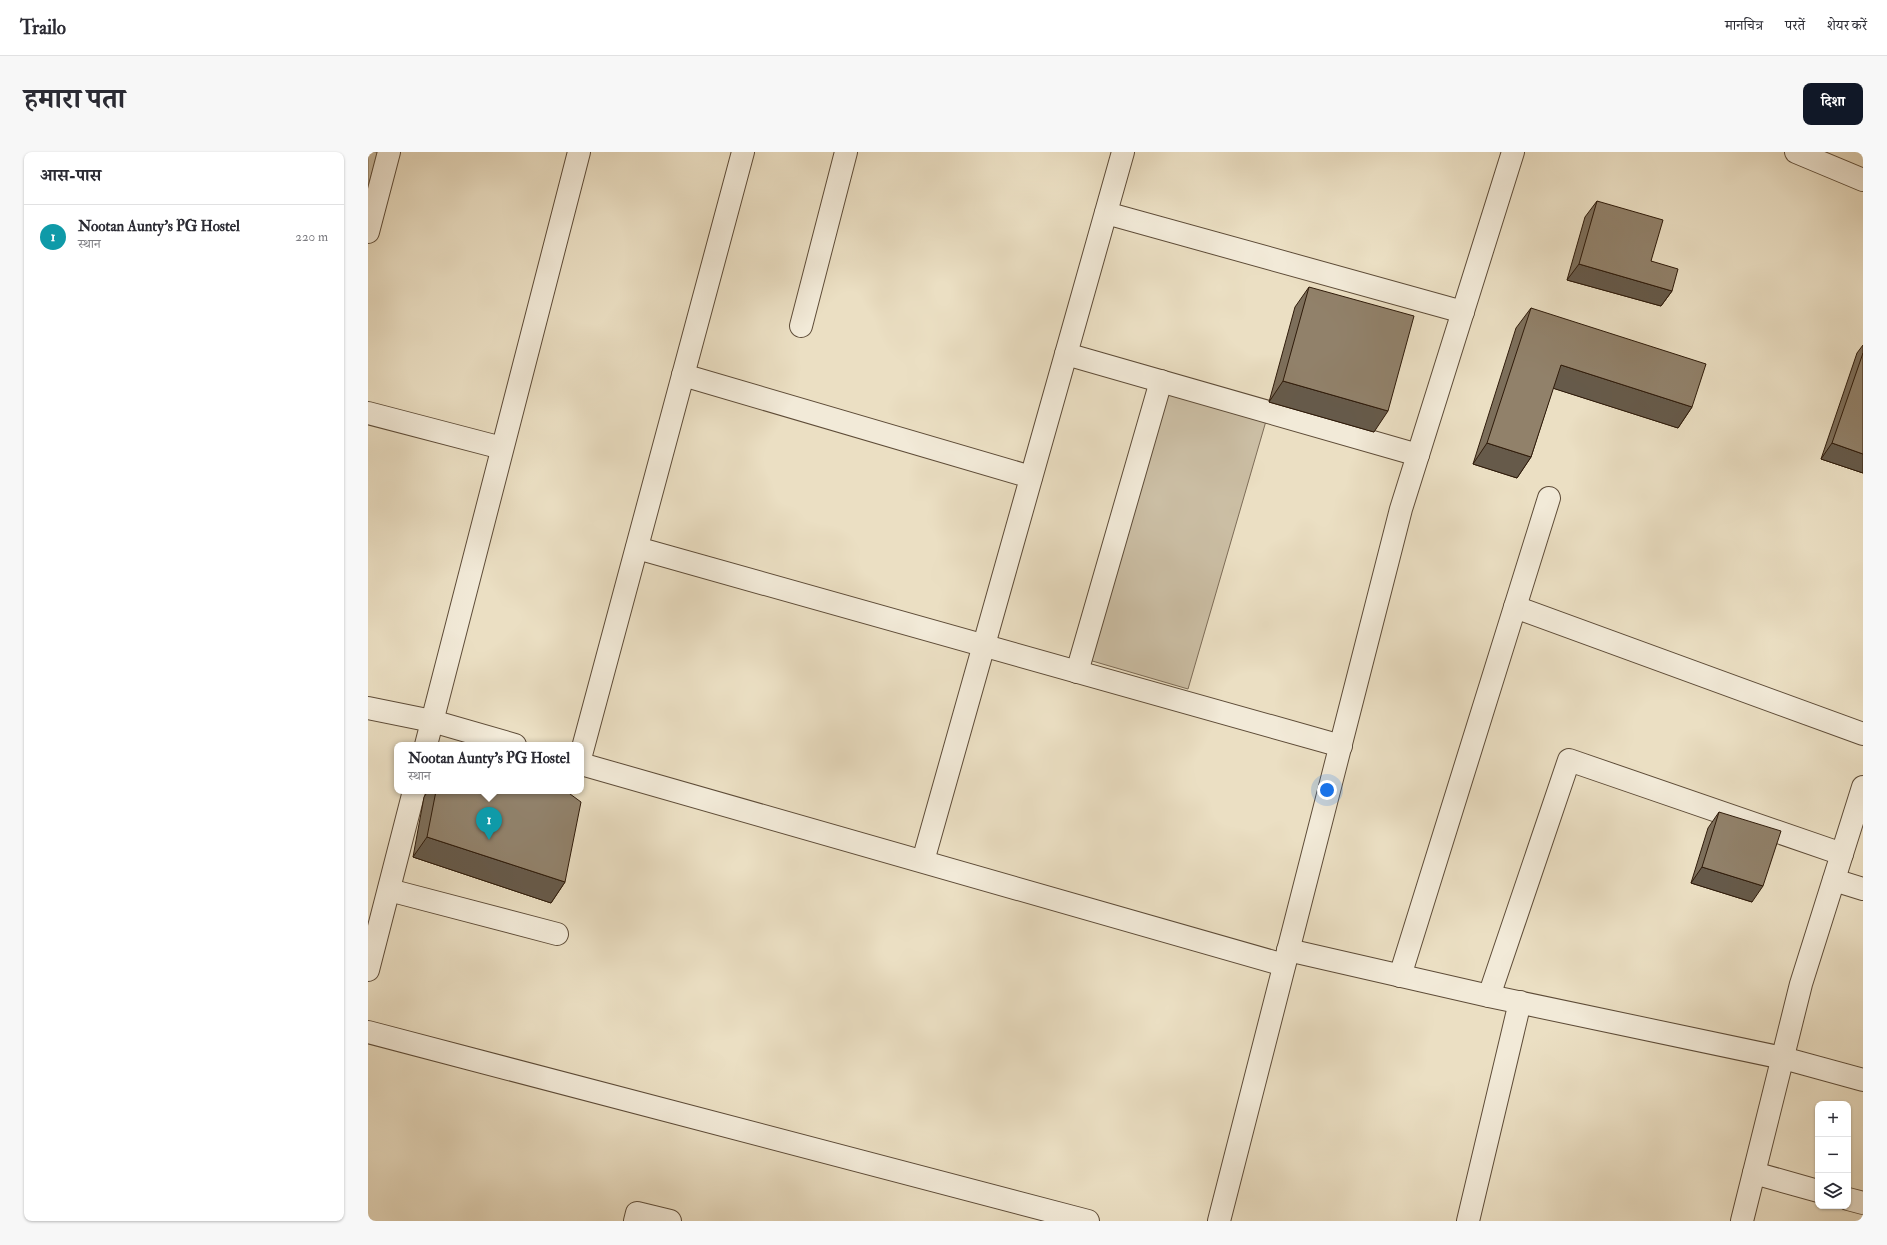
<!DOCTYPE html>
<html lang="hi">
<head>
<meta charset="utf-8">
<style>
	:root { --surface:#fff; --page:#f7f7f7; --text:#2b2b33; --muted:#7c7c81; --line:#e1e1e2; --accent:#111827 }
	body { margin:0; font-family:"IM FELL Double Pica","Noto Serif Devanagari",serif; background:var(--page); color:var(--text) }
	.controls { position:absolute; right:12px; bottom:12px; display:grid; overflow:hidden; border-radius:8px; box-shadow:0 1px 3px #0004 }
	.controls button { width:36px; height:36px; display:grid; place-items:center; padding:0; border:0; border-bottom:1px solid var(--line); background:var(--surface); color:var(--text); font:20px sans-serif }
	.you { position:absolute; left:959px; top:638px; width:14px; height:14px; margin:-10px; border:3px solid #fff; border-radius:50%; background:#1a73e8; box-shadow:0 0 0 6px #1a73e833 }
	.badge { display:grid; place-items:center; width:26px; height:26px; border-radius:50%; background:var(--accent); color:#fff; font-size:13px; font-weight:700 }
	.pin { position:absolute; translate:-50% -33px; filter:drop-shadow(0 1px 2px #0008) }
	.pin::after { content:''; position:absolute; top:21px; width:14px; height:12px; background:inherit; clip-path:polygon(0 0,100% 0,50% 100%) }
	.popup { position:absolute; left:26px; top:590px; width:190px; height:52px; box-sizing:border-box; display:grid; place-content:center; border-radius:8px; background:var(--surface); filter:drop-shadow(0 1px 3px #0005); font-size:13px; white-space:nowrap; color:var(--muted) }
	.popup b { font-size:15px; color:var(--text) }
	.popup::after { content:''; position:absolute; left:50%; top:100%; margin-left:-8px; border:8px solid transparent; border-top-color:var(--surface) }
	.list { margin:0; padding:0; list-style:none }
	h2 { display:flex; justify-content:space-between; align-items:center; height:52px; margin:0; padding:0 16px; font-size:17px }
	h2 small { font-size:13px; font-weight:400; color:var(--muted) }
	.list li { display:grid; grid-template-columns:26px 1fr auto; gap:12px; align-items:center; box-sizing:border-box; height:64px; padding:0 16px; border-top:1px solid var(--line) }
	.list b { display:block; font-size:15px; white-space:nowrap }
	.list p { margin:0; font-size:13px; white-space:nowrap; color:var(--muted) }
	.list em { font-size:13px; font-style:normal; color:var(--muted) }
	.icon { flex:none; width:22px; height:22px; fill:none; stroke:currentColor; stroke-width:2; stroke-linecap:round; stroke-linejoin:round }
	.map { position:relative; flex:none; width:1495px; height:1069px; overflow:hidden; border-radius:8px }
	header { display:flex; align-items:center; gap:24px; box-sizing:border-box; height:56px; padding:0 20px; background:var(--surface); border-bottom:1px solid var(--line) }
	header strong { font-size:19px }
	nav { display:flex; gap:22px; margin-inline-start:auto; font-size:14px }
	.intro { display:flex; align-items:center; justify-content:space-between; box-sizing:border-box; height:96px; padding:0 24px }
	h1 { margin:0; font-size:28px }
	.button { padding:10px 18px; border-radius:8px; background:var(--accent); color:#fff; font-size:14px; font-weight:700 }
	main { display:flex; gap:24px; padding:0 24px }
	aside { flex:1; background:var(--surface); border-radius:8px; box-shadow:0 1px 3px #0004 }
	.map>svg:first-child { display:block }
	.green { fill:#cbbea4; stroke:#7d6c57 }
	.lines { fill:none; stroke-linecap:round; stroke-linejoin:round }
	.minor-casing { stroke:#5e4c38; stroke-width:24 }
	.minor { stroke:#f2ead8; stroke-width:22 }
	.wall { fill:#7d6f5b; stroke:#2f1b0a }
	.shaded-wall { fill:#665a4a; stroke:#2f1b0a }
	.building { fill:#91816a; stroke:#2f1b0a }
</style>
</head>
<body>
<header>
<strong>Trailo</strong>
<nav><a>मानचित्र</a><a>परतें</a><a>शेयर करें</a></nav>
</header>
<div class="intro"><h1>हमारा पता</h1><a class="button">दिशा</a></div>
<main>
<aside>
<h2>आस-पास<small></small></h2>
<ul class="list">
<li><span class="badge" style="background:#0f9aa8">1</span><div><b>Nootan Aunty's PG Hostel</b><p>स्थान</p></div><em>220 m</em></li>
</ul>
</aside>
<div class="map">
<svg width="1495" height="1069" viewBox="0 0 1495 1069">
	<rect width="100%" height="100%" fill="#ebdfc3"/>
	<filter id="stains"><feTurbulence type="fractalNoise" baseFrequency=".005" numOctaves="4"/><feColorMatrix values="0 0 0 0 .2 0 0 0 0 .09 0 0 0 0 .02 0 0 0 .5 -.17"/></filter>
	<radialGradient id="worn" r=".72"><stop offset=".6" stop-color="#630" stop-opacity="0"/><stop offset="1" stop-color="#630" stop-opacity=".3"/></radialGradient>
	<!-- green -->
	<g class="green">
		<polygon points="0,0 10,0 0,35"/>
		<polygon points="799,240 898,269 820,537 721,508"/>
	</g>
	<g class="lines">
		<!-- minor casing -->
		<g class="minor-casing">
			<g id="minor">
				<polyline points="1428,0 1495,28"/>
				<polyline points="738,61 1095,160"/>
				<polyline points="0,80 21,0"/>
				<polyline points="433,174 478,0"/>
				<polyline points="698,202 1050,303"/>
				<polyline points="315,223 663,325"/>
				<polyline points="0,261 134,296"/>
				<polyline points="269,396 973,594"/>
				<polyline points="1147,455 1495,582"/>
				<polyline points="709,520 793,229"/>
				<polyline points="0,556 64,569 147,593"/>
				<polyline points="58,593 211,0"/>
				<polyline points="213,603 375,0"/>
				<polyline points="213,612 916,813"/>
				<polyline points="555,709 755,0"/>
				<polyline points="1466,728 1495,737"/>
				<polyline points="21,738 189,782"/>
				<polyline points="920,798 1121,844 1415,906 1495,928"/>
				<polyline points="0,818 46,639"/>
				<polyline points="1032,824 1181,346"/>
				<polyline points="1121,844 1201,608 1474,702"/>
				<polyline points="0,880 720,1069"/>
				<polyline points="1386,1021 1450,1039"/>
				<polyline points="1480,1047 1495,1051"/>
				<polyline points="267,1069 269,1061 302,1069"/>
				<polyline points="851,1069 1033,357 1145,0"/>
				<polyline points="1100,1069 1152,850"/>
				<polyline points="1374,1069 1433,832 1495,635"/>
			</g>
		</g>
		<!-- minor -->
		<use href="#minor" class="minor"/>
	</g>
	<!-- wall -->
	<g class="wall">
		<polygon points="1229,49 1283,109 1304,139 1293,154 1199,128 1217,65"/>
		<polygon points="941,135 1006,280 901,250 927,155"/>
		<polygon points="1163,156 1324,255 1310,276 1185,236 1163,305 1149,326 1105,312 1148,176"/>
		<polygon points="1495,193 1495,321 1453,307 1489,201"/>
		<polygon points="60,639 68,639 197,730 183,751 45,705 56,645"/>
		<polygon points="1351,660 1384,750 1323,731 1340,676"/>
	</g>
	<!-- shaded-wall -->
	<g class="shaded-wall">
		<polygon points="1211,112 1304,139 1293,154 1199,128"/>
		<polygon points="1193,213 1324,255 1310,276 1178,234"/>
		<polygon points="915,229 1020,259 1006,280 901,250"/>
		<polygon points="1119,291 1163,305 1149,326 1105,312"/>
		<polygon points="1464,291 1495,302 1495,321 1453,307"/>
		<polygon points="59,685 197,730 183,751 45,705"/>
		<polygon points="1334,715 1395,734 1384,750 1323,731"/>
	</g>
	<!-- building -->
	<g class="building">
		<polygon points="1229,49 1295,68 1283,109 1310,117 1304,139 1211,112"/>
		<polygon points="941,135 1046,164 1020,259 915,229"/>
		<polygon points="1163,156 1338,212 1324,255 1193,213 1163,305 1119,291"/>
		<polygon points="1495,201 1495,302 1464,291"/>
		<polygon points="68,639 198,639 213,650 197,730 59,685"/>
		<polygon points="1351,660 1413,679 1395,734 1334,715"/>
	</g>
	<rect width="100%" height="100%" filter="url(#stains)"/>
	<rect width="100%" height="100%" fill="url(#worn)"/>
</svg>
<div class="controls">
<button>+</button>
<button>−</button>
<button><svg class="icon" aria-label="layers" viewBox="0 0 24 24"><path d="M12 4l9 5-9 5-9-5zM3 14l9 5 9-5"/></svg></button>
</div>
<div class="you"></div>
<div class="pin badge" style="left:121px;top:688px;background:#0f9aa8">1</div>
<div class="popup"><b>Nootan Aunty's PG Hostel</b>स्थान</div>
</div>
</main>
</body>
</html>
